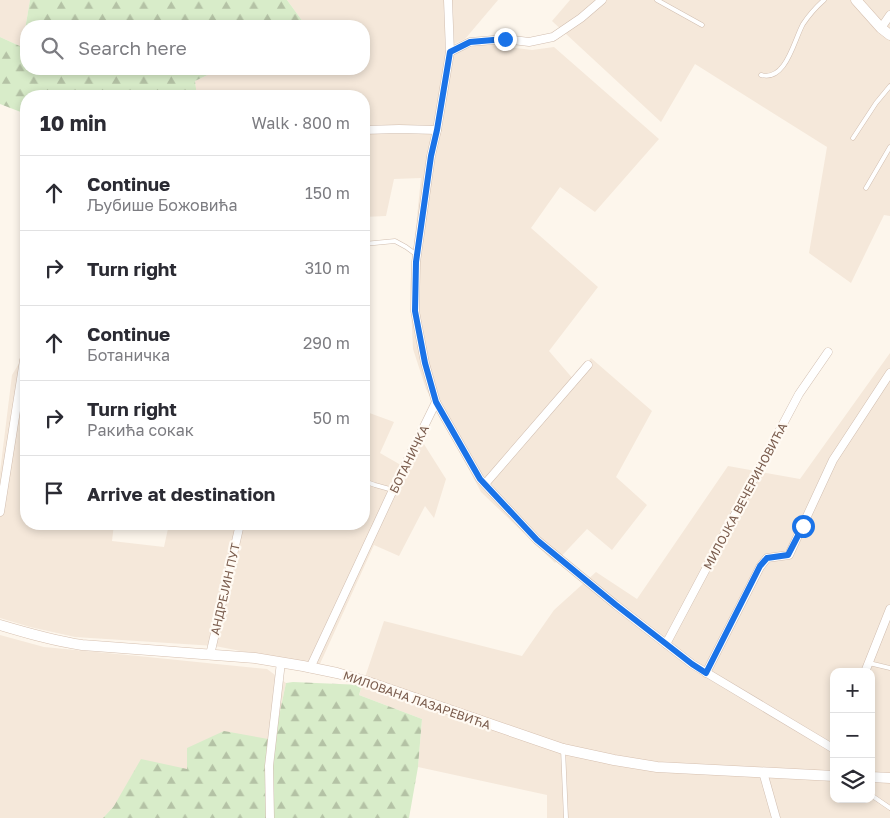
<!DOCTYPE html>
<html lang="en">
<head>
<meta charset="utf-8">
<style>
	:root { --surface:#fff; --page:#f2f2f3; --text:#2b2b33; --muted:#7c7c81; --line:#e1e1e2 }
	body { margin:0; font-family:"Golos Text",sans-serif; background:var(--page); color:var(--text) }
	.controls { position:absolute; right:15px; bottom:15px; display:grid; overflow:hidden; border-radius:10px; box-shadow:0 2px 8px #0003 }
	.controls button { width:45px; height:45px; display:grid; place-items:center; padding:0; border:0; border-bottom:1px solid var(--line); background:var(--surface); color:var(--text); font:25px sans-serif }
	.stop { position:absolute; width:15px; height:15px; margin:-11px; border:4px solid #1a73e8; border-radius:50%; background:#fff }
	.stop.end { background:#1a73e8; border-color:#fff; box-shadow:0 1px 5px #0008 }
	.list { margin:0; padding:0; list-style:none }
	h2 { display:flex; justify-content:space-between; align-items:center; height:65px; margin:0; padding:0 20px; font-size:21px }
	h2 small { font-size:16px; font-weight:400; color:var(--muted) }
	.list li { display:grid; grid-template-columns:32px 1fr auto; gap:15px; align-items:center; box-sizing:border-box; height:75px; padding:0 20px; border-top:1px solid var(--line) }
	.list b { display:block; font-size:19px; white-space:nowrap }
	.list p { margin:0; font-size:16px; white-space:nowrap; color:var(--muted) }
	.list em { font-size:16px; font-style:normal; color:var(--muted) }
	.icon { flex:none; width:28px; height:28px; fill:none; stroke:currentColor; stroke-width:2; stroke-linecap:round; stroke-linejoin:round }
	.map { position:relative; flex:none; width:890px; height:818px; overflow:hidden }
	.search { position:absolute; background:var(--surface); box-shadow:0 2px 8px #0003; left:20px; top:20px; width:350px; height:55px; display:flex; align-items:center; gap:12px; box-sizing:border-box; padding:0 18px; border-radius:20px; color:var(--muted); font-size:19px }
	.panel { position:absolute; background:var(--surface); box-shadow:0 2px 8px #0003; left:20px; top:90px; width:350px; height:440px; border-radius:20px }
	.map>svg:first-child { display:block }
	.residential { fill:#f5e8da; fill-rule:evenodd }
	.forest { fill:url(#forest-firs) }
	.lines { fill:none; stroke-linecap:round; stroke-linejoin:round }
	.lane-casing { stroke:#d1beb0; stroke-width:5 }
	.street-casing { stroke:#d1beb0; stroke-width:9 }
	.secondary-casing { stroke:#d6c0b0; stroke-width:11 }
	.lane { stroke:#fff; stroke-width:4 }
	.street { stroke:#fff; stroke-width:8 }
	.secondary { stroke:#fff; stroke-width:10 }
	.route { stroke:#1a73e8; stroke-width:6 }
	.labels { text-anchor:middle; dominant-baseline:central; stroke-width:4.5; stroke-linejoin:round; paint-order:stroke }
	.street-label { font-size:12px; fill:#7a5c4d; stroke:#fffaf3 }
</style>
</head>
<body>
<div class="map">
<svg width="890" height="818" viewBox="0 0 890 818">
	<defs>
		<pattern id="forest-firs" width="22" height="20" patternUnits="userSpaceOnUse" patternTransform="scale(1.25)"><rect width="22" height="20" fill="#d8ecc9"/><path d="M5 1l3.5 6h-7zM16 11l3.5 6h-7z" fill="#b4c2a5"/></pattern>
	</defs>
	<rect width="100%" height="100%" fill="#fdf6ec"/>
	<!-- residential -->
	<g class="residential">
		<polygon points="0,0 30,0 22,47 0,37"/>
		<polygon points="287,0 445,0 445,55 482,44 532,50 554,47 659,139 595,212 560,187 531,228 598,287 549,351 574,380 591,358 652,411 616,477 647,505 612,550 587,529 555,563 481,492 426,389 413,349 410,286 421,178 394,179 386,216 364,217 364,96 197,96 195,81 220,69 364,69 364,26 306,26"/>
		<polygon points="452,0 498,0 465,39 454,44"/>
		<polygon points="570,0 890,0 890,216 884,215 851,283 809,253 827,147 695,64 661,122 552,21"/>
		<polygon points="26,352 26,524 114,524 112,541 164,547 169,524 364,524 364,411 394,422 380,453 406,468 422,441 446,479 434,518 425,506 399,556 374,545 319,666 215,646 75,637 30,627 0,618 0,472 12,375"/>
		<path d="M 890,353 L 890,818 L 547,818 L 547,795 L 418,767 L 422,719 L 359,695 L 384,621 L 522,656 L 554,610 L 596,572 L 637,599 L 728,466 L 800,479 ZM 834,672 L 871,672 L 871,799 L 834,799 Z"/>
		<polygon points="0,635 44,647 138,656 267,669 286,683 274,740 187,769 114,806 103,818 0,818"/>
	</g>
	<!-- forest -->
	<g class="forest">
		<polygon points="30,0 287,0 306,26 26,26 26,69 220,69 195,81 197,96 26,96 26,114 0,104 0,37 22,47"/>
		<polygon points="293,682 362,685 359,695 422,719 418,767 409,818 103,818 114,806 141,759 187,769 187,748 224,731 274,740 286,683"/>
	</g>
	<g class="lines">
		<!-- lane casing -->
		<g class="lane-casing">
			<g id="lane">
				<polyline points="657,0 702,25"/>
				<path d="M 761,75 C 786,82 794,40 803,24 C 809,15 816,7 824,0"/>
				<polyline points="853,138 876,103 890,86"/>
				<polyline points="866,188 890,147"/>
				<polyline points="364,244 395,241 406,247 417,255"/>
				<polyline points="364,481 375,485 393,490"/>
				<polyline points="869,663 890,668"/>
				<polyline points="563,749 566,818"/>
				<polyline points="871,795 890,808"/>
			</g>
		</g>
		<!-- street casing -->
		<g class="street-casing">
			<g id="street">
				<polyline points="881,28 890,15"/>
				<polyline points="450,52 470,42 505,39 529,42 553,37 581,18 602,0"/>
				<polyline points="364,130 399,129 437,130"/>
				<polyline points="436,402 480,479 537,540 616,605 692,664 834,749"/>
				<polyline points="485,484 588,365"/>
				<polyline points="0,512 24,360"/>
				<polyline points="666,644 799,394 828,352"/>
				<polyline points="210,655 240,524"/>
				<polyline points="310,668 393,490 436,402 425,363 415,311 416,262 431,156 437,130 450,52 448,0"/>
				<polyline points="865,672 890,609"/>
				<polyline points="706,673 760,567 767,558 789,555 833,460 890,373"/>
				<polyline points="763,772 776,818"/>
				<polyline points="270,818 269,766 281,662"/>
			</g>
		</g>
		<!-- secondary casing -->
		<g class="secondary-casing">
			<g id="secondary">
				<polyline points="856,0 881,28 890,35"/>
				<path d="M 0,625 C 27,633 54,641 82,645 L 255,658 L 303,666 L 337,673 L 365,681 L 563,749 L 614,760 L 657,767 L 834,776"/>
				<polyline points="871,777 890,778"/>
			</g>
		</g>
		<!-- lane -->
		<use href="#lane" class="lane"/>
		<!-- street -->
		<use href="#street" class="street"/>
		<!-- secondary -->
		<use href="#secondary" class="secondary"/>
	</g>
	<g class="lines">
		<!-- route -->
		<polyline class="route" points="505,39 470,42 450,52 437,130 431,156 416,262 415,311 425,363 436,402 480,479 537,540 616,605 692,664 706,673 760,566 767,558 788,555 803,526"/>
	</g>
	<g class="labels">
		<!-- street labels -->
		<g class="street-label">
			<text transform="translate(409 459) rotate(-64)">БОТАНИЧКА</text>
			<text transform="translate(745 496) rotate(-62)">МИЛОЈКА ВЕЧЕРИНОВИЋА</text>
			<text transform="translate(225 589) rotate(-77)">АНДРЕЈИН ПУТ</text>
			<text transform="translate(417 700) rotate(19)">МИЛОВАНА ЛАЗАРЕВИЋА</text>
		</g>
	</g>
</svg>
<div class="controls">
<button>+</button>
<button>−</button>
<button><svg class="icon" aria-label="layers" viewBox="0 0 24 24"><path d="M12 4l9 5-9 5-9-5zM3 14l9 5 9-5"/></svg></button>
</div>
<div class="stop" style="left:803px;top:526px"></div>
<div class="stop end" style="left:505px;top:39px"></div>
<div class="search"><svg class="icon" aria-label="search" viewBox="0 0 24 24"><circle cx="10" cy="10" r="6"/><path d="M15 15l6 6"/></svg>Search here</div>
<section class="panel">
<h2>10 min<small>Walk · 800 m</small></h2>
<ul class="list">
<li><svg class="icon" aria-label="ahead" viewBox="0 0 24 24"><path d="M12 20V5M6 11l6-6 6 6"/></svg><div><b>Continue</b><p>Љубише Божовића</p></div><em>150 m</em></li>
<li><svg class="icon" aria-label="right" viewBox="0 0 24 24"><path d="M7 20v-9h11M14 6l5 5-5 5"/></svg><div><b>Turn right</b></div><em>310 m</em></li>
<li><svg class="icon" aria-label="ahead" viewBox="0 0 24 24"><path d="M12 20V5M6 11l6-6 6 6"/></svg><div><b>Continue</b><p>Ботаничка</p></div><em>290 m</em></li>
<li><svg class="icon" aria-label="right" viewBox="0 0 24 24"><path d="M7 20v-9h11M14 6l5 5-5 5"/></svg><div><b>Turn right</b><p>Ракића сокак</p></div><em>50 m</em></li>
<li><svg class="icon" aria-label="arrive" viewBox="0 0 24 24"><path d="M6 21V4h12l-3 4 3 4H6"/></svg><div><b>Arrive at destination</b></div></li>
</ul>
</section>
</div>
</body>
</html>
